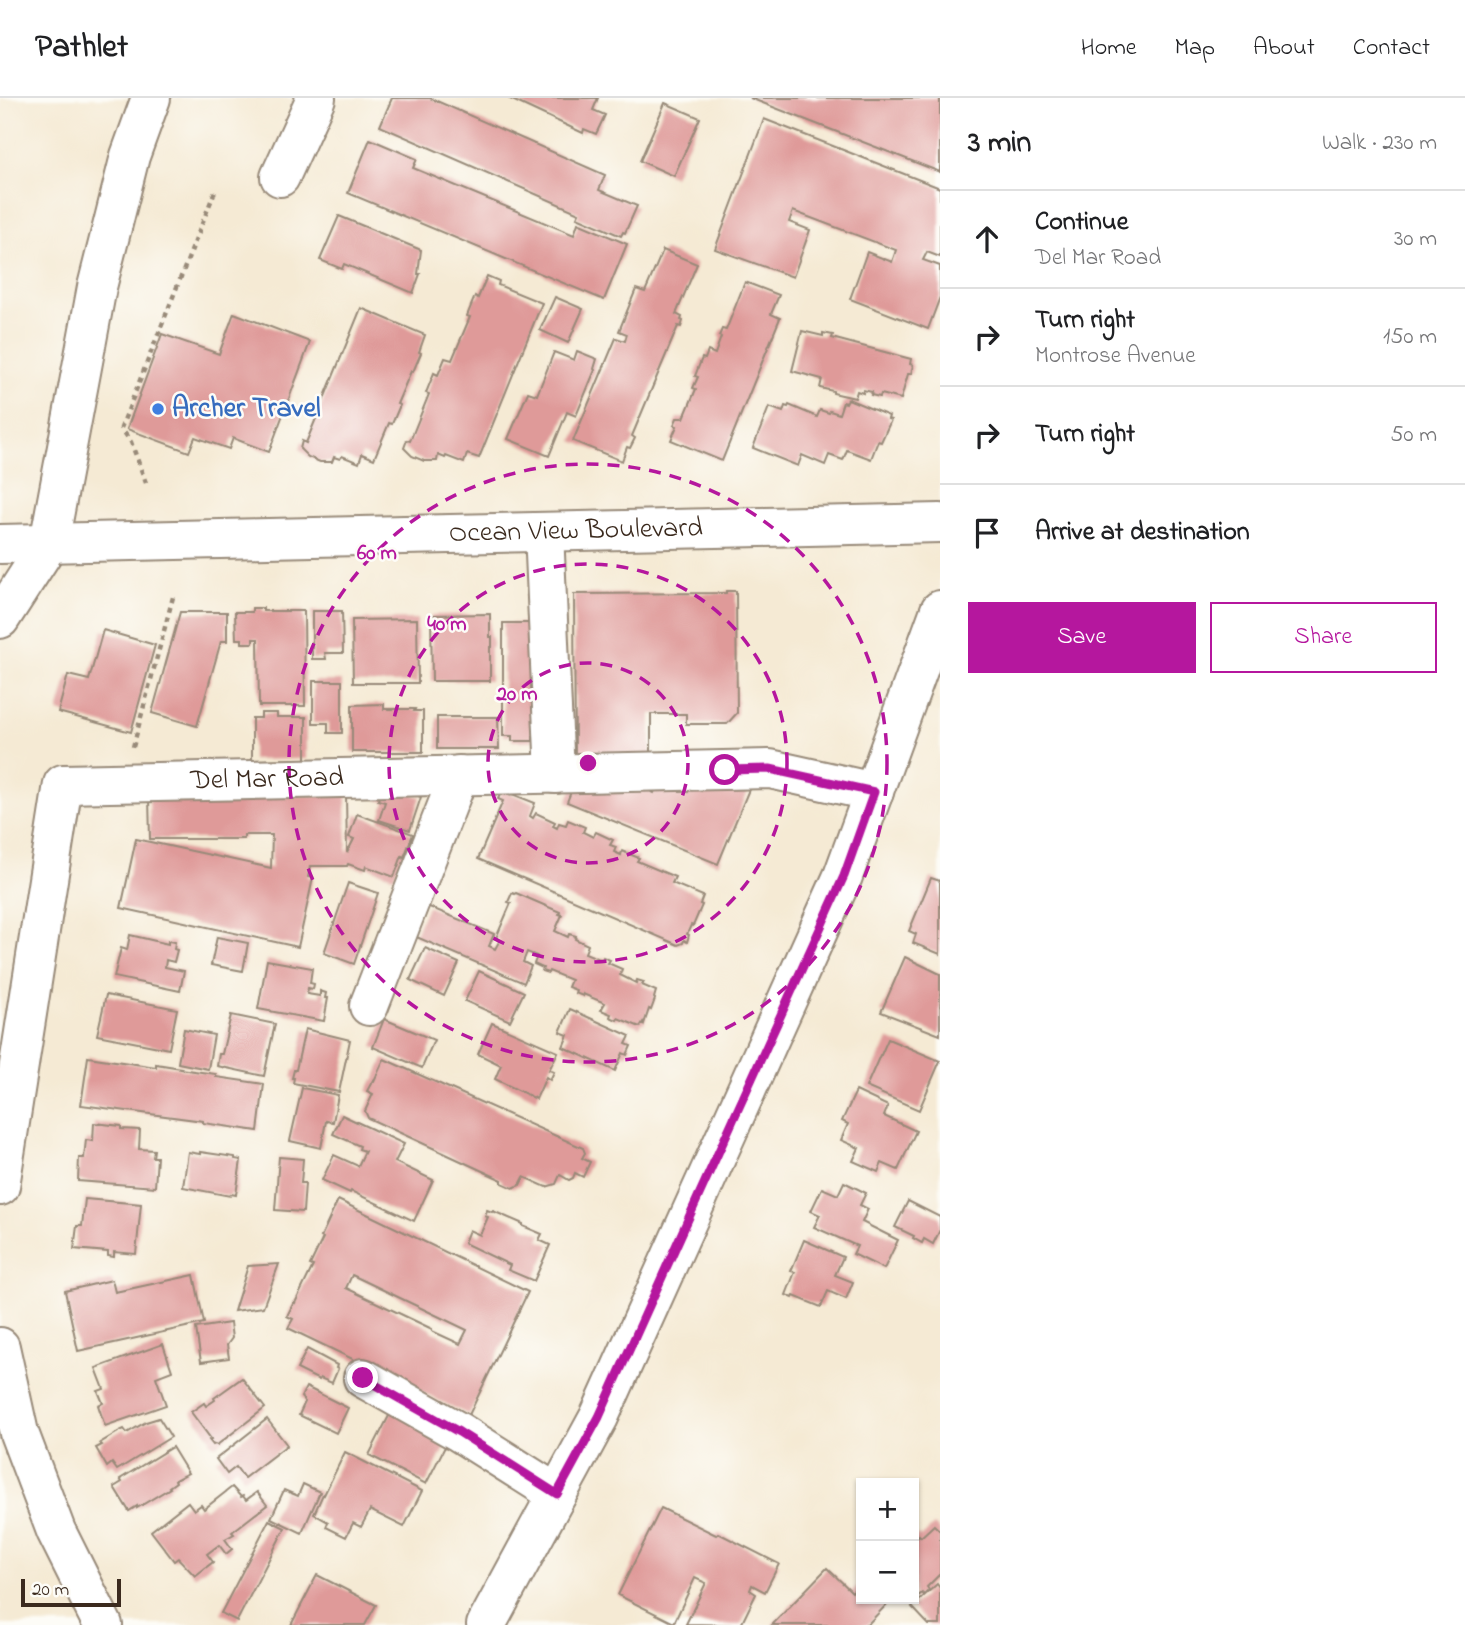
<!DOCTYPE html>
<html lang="en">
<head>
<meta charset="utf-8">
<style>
	:root { --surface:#fff; --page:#f6f6f6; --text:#202124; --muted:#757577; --line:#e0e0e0; --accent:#b5179e }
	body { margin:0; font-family:"Indie Flower",sans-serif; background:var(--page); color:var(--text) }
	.controls { position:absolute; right:21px; bottom:21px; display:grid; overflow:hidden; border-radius:0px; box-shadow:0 2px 5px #0004 }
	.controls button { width:63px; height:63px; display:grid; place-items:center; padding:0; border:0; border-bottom:2px solid var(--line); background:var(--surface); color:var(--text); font:35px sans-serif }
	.scale { position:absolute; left:21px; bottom:18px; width:100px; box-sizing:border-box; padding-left:7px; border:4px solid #3b2a1e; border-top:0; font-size:19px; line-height:24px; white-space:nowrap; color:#3b2a1e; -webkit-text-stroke:5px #fdfcf7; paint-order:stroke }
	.stop { position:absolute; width:21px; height:21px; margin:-16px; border:5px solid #b5179e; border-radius:50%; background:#fff }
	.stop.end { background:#b5179e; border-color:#fff; box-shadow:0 2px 7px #0008 }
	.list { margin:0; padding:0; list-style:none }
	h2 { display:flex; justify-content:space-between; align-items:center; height:91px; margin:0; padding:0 28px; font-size:30px }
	h2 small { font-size:23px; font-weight:400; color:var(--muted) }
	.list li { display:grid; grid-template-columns:46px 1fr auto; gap:21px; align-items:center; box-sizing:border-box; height:98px; padding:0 28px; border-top:2px solid var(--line) }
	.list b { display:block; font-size:26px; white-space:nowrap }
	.list p { margin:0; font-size:23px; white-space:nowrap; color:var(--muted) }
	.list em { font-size:23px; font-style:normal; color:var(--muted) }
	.actions { display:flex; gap:14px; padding:21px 28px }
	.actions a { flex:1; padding:16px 0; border:2px solid var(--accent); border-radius:0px; text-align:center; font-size:24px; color:var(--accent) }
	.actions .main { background:var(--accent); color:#fff }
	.icon { flex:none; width:38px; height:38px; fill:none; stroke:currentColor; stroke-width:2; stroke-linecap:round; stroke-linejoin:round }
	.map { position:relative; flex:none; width:940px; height:1527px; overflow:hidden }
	header { display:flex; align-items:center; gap:42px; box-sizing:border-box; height:98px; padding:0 35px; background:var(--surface); border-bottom:2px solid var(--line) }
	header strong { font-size:33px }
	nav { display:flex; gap:38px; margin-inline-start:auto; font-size:24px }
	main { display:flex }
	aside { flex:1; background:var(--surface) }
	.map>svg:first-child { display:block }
	.building { fill:#df9a99; fill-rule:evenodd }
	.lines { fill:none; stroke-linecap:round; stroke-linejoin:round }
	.minor-casing { stroke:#988a79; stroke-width:42 }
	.major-casing { stroke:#988a79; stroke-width:42 }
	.highway-casing { stroke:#988a79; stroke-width:42 }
	.path { stroke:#988a79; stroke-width:4.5; stroke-dasharray:5 5; stroke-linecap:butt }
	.minor { stroke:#fff; stroke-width:38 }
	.major { stroke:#fff; stroke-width:38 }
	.highway { stroke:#fff; stroke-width:38 }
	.route { stroke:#b5179e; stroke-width:9 }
	.ring { fill:none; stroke:#b5179e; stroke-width:3.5; stroke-dasharray:12 9 }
	.shop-dot { fill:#3f7fe0; stroke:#fdfcf7; stroke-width:2.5 }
	.labels { text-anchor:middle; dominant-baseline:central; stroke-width:5; stroke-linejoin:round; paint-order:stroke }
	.shop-label { font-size:28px; font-weight:bold; fill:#366cbe; stroke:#fdfcf7; text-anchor:start }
	.street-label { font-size:28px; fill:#3b2a1e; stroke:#fdfcf7 }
	.centre { fill:#b5179e; stroke:#fdfcf7; stroke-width:3.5 }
	.ring-label { font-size:21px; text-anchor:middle; font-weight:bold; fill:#b5179e; stroke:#fdfcf7; stroke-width:5; stroke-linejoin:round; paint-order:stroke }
</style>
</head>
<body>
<header>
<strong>Pathlet</strong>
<nav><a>Home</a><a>Map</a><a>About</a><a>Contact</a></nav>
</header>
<main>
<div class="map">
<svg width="940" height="1527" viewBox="0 0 940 1527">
	<rect width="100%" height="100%" fill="#fdfcf7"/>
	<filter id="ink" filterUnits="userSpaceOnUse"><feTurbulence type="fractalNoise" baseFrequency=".0143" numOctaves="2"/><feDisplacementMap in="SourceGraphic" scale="14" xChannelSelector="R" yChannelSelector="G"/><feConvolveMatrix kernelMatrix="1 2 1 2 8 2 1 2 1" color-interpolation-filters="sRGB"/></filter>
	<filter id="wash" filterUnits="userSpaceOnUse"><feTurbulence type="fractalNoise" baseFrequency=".00686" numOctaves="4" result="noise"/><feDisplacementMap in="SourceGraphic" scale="28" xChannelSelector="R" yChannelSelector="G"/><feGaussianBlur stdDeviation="1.57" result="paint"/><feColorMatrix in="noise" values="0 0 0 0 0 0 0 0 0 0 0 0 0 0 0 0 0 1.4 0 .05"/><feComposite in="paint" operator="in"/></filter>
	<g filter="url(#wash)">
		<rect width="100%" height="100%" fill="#f5ead4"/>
		<g id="blocks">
			<!-- building -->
			<g class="building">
				<polygon points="392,0 430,0 605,77 599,92 637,108 625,135 623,134 621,138 577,119 579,115 380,28"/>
				<polygon points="508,0 598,0 593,12 605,17 596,36 584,31 583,35"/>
				<polygon points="750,0 940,0 940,74"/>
				<polygon points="665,5 700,20 674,78 640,63"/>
				<polygon points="764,21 940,90 940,159 927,154 923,162 940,168 940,199 928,231 850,201 867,154 892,164 896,152 793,113 789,124 810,132 793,179 715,151"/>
				<polygon points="370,41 417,61 413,70 574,137 578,125 627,146 604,202 348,95"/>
				<polygon points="339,118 421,152 418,176 420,176 413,195 344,166 342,171 320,162"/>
				<polygon points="663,152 697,166 676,216 682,219 681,222 683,223 681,229 678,228 632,338 635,340 630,350 627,349 622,363 573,343 616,240 625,243 627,236 619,233 636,191 645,194"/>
				<polygon points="487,178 499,183 498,187 542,205 479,360 467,356 464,365 446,358 445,360 438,357 437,363 424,363 412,358 404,350 407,342 410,343 429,296 426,295 434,275 438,277 445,260 452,262 470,219 467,218 475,198 478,200"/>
				<polygon points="745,184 779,197 771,216 780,220 722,363 671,342 677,328 674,327 677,320 684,320 696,291 693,290 698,279 695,278 702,260 705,261 708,253 715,256 721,239 719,238 722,231 726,232"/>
				<polygon points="555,199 583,211 568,245 540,232"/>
				<polygon points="361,210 425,237 419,254 421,255 413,274 411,273 397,306 400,307 392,326 389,325 374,361 362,356 359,365 342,358 340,361 334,359 332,364 320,364 308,359 300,351 302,343 306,345"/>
				<polygon points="234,215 310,244 269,354 233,340 229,351 195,339 189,354 127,331 162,236 219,256"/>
				<polygon points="802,233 823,238 823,235 833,237 832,240 911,261 910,266 913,267 911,276 908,276 901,301 881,296 880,299 871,297 872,294 863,292 863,295 857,293 855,300 833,295 833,293 820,290 822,281 792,273"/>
				<polygon points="577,253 597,261 594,271 595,272 576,318 567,314 549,358 508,341 528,294 537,297 554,254 574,262"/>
				<polygon points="848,301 889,318 888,321 891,322 881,344 878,343 871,361 847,352 843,362 829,357 825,367 802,357 798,368 753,350 769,309 783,314 785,308 788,309 789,307 817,319 820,312 829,315 830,313 839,316 843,304 846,305"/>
				<polygon points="726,493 736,493 737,615 727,626 686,626 686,616 651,616 651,662 575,663 574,496 726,495"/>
				<polygon points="252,510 263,510 263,513 304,513 305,608 259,608 258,541 253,541 253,545 242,545 242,541 236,541 235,514 252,514"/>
				<polygon points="312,513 342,513 343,555 325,555 326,561 312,561"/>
				<polygon points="180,514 227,514 227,543 221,543 197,628 152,615"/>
				<polygon points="490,516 490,539 492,539 492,549 490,549 490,583 432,583 431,517"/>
				<polygon points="417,521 418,585 353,585 352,522"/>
				<polygon points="503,525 532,525 535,638 533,638 533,643 512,643 512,638 503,638"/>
				<polygon points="103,532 155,547 131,634 58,614 68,577 89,582"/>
				<polygon points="313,583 342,583 342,635 328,635 328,625 313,625"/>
				<polygon points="384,606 384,611 415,611 414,613 423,613 423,654 352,654 352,607"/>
				<polygon points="261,615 277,615 277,619 306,619 306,661 252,662 252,620 261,620"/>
				<polygon points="437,619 498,619 499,651 437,651"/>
				<polygon points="659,682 688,694 690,688 701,693 705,683 750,689 718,766 567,704 575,684 636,687 654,695"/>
				<polygon points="390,689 421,699 410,732 379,722 385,704 378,702 381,692"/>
				<polygon points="502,692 535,705 530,718 533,720 536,715 555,724 553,728 557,730 559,725 566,727 568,722 585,729 583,734 593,739 596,734 613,742 610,747 616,749 614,754 621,757 622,753 639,760 637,763 675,779 672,785 703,798 700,806 702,807 693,828 691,827 687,836 689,837 687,844 684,842 683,845 678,847 478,761 503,703 498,701"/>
				<polygon points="346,697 347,755 354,741 349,739 357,716 413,736 404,759 402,758 394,779 366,768 365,772 348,766 347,768 310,768 308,779 313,780 298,849 121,810 136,741 271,770 272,737 244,737 244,741 150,741 149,699"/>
				<polygon points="931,780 940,783 940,856 913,845 916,836 909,833"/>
				<polygon points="348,785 378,795 354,866 324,855"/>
				<polygon points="512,795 515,796 516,795 560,814 559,816 562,817 555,833 568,839 569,836 576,838 575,841 588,847 585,855 602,862 603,859 610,862 608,865 622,871 620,877 636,885 637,882 644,884 642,887 656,893 654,900 655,901 651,912 649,911 644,926 643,924 640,929 618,920 617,922 610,919 611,916 601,912 605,905 583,896 583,898 575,895 576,892 568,889 571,882 549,873 548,875 542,873 543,870 534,866 537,858 527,854 523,864 531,868 524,885 414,838 427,808 494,836 489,848 495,851 500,842 496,840 511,805 508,804"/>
				<polygon points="130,837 168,846 168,843 175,844 174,851 177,852 174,864 166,862 165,869 184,873 180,893 114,879 121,850 127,852"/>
				<polygon points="217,839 248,845 243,873 211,867"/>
				<polygon points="425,850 459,865 444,898 410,882"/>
				<polygon points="905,859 940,876 940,937 881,914"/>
				<polygon points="267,862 312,870 310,885 314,886 313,891 308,890 307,896 320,898 320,893 326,895 325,900 328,900 324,923 258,911"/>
				<polygon points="479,873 524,894 510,923 465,903"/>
				<polygon points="106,897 177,911 169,951 97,937"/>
				<polygon points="570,911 630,938 626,946 631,948 627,957 623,955 615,973 563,949 568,937 560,934"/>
				<polygon points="231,917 275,926 264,978 217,968 219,956 222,956"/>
				<polygon points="384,921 434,942 422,970 373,949"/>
				<polygon points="492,925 558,954 549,972 554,974 550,982 546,979 536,1001 495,981 501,967 478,956"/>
				<polygon points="184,931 214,937 208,971 178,965"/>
				<polygon points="305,931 350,942 339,994 293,985 294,980 292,980 294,972 296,972"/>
				<polygon points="888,941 940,963 919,1012 866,989 880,957 881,957"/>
				<polygon points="88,959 156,969 156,966 181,970 180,971 216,976 216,979 264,986 258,1033 203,1025 203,1023 81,1007"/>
				<polygon points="384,961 583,1050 585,1055 582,1060 590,1064 583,1079 575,1075 573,1080 569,1082 560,1077 556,1086 546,1089 524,1079 520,1087 513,1090 502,1085 502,1082 368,1020 365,1013 373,996 367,993 373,982 374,983"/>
				<polygon points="302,990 338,997 333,1024 326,1023 321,1050 290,1043"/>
				<polygon points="856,993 888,1008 884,1018 916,1033 898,1072 882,1065 878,1074 853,1063 859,1050 841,1042 848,1026 842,1023"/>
				<polygon points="342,1017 404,1046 395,1064 433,1082 414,1123 351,1093 350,1095 322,1082 334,1057 358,1068 365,1053 359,1051 360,1048 333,1036"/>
				<polygon points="94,1025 121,1028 121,1031 140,1032 139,1051 154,1052 153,1059 157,1059 155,1089 78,1083 79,1060 84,1060 86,1042 93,1043"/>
				<polygon points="188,1054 200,1056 200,1054 235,1059 235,1061 241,1062 236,1097 231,1096 230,1098 183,1089"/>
				<polygon points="279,1059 303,1061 301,1085 305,1085 303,1114 275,1112"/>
				<polygon points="844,1084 866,1095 860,1107 868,1111 862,1124 898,1142 884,1171 853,1156 857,1148 814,1129 820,1117 811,1113 822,1090 838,1097"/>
				<polygon points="85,1101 141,1106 136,1156 114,1154 114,1159 108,1158 108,1154 74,1151 77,1128 82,1128"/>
				<path d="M 338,1102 L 528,1194 L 469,1317 L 288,1230 L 293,1221 L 287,1218 L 294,1204 L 295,1205 L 313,1168 L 310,1167 L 323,1140 L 321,1139 ZM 352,1177 L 467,1232 L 460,1246 L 432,1233 L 432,1231 L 346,1190 Z"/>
				<polygon points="908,1103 940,1119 940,1132 933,1146 924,1141 922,1145 913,1140 914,1138 895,1129"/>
				<polygon points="487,1112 492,1114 493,1113 523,1126 523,1128 542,1136 539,1142 550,1147 534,1183 508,1172 510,1167 464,1145 469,1132 480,1137 488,1119 485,1118"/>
				<polygon points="804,1142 843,1159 835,1177 853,1184 846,1201 828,1193 821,1209 794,1198 793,1200 786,1197 795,1174 791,1173"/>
				<polygon points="279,1166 263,1209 234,1213 248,1168"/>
				<polygon points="194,1177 204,1225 78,1253 65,1193 112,1182 115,1194"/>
				<polygon points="230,1225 232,1240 227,1247 229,1260 201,1264 196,1230"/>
				<polygon points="163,1246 172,1273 156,1279 166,1307 105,1328 98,1307 103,1305 98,1293 104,1291 96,1270"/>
				<polygon points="307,1251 337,1267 336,1270 338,1271 332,1285 320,1280 319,1282 297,1271"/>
				<polygon points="242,1280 265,1310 217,1347 215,1346 213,1347 209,1342 211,1341 191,1314 204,1305 206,1308 215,1302 214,1300"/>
				<polygon points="306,1289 348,1310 336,1335 299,1317 305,1304 301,1299"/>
				<polygon points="395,1306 452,1335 426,1386 369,1357"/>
				<polygon points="159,1320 171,1339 117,1372 112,1365 107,1369 96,1350 102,1347 100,1345 120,1333 124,1331 127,1335 146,1324"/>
				<polygon points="267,1321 287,1347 244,1380 236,1369 227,1376 216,1361"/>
				<polygon points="172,1349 188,1375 175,1382 176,1384 169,1389 170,1390 137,1410 137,1408 129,1413 114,1389 122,1384 120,1381"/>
				<polygon points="345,1354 422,1393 404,1429 370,1412 361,1429 353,1425 346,1439 326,1429 328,1424 314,1416 323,1396 324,1397"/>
				<polygon points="303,1386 320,1394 302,1435 271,1420 284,1392 298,1398"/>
				<polygon points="232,1389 241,1399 243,1398 246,1402 257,1394 267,1407 232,1434 234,1436 225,1441 232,1451 226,1456 219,1447 207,1456 213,1464 195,1478 178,1460 174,1463 151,1433 188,1404 194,1412 201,1407 204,1411"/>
				<polygon points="661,1410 716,1437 718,1435 779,1466 765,1494 752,1487 750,1492 756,1496 741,1527 686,1526 706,1485 695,1480 674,1525 618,1497"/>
				<polygon points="269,1422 285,1430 237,1523 221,1515"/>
				<polygon points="934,1427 940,1433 940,1476 927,1489 929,1492 924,1497 922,1495 911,1504 908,1501 914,1501 914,1442 919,1437 921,1439"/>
				<polygon points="827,1470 852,1494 861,1484 861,1501 892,1501 867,1527 772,1527"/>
				<polygon points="317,1477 376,1507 365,1527 291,1527"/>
				<polygon points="937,1486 940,1490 940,1527 929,1527 912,1509"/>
			</g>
		</g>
	</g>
	<g filter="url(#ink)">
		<use href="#blocks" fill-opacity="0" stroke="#988a79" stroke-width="2"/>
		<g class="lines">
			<!-- minor casing -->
			<g class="minor-casing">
				<g id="minor">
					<polyline points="280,79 316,0"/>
					<polyline points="544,434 555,676"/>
					<polyline points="369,908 459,677"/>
					<path id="s1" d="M 0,1088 L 63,686 L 770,671 L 874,694"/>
					<polyline points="0,1249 19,1335 56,1433 103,1527"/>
					<polyline points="363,1280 459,1334 557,1396"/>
					<polyline points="486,1527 599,1319 843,778 940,512"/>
				</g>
			</g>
			<!-- major casing -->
			<g class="major-casing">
				<g id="major">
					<path id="s2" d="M 0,446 L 940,425"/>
				</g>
			</g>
			<!-- highway casing -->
			<g class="highway-casing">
				<polyline id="highway" points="0,521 49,445 97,189 130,58 151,0"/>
			</g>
			<!-- path -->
			<g class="path">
				<polyline points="146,385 131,344 121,330 215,93"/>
				<polyline points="133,649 173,499"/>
			</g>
			<!-- minor -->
			<use href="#minor" class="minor"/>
			<!-- major -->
			<use href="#major" class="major"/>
			<!-- highway -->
			<use href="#highway" class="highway"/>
		</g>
	</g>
	<g class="lines" filter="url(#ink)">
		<!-- route -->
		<polyline class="route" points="363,1280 459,1334 557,1396 599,1319 699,1097 844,778 874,694 770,671 725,672"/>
	</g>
	<!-- distance rings -->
	<g class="ring">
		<circle cx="588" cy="665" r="100"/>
		<circle cx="588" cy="665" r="199"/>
		<circle cx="588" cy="665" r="299"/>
	</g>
	<!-- markers -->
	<circle class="shop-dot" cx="158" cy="311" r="7"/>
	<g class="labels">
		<!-- shop labels -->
		<g class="shop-label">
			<text x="172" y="311">Archer Travel</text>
		</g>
		<!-- street labels -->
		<g class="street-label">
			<text stroke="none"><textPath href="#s2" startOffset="576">Ocean View Boulevard</textPath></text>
			<text stroke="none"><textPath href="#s1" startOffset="611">Del Mar Road</textPath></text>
		</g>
	</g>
	<circle cx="588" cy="665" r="10" class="centre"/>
	<g class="ring-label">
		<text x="377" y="461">60 m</text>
		<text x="447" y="532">40 m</text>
		<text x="517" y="602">20 m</text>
	</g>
</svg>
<div class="controls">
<button>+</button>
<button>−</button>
</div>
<div class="scale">20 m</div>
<div class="stop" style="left:725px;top:672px"></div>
<div class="stop end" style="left:363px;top:1280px"></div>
</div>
<aside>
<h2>3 min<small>Walk · 230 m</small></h2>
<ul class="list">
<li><svg class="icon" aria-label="ahead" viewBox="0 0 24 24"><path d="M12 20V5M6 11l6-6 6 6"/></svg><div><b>Continue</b><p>Del Mar Road</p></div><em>30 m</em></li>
<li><svg class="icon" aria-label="right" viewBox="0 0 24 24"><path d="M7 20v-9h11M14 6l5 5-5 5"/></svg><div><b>Turn right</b><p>Montrose Avenue</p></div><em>150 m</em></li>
<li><svg class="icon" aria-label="right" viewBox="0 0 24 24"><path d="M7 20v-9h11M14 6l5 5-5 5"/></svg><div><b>Turn right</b></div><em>50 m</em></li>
<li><svg class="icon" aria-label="arrive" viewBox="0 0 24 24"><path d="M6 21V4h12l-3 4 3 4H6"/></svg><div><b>Arrive at destination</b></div></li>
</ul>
<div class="actions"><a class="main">Save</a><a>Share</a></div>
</aside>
</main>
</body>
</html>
